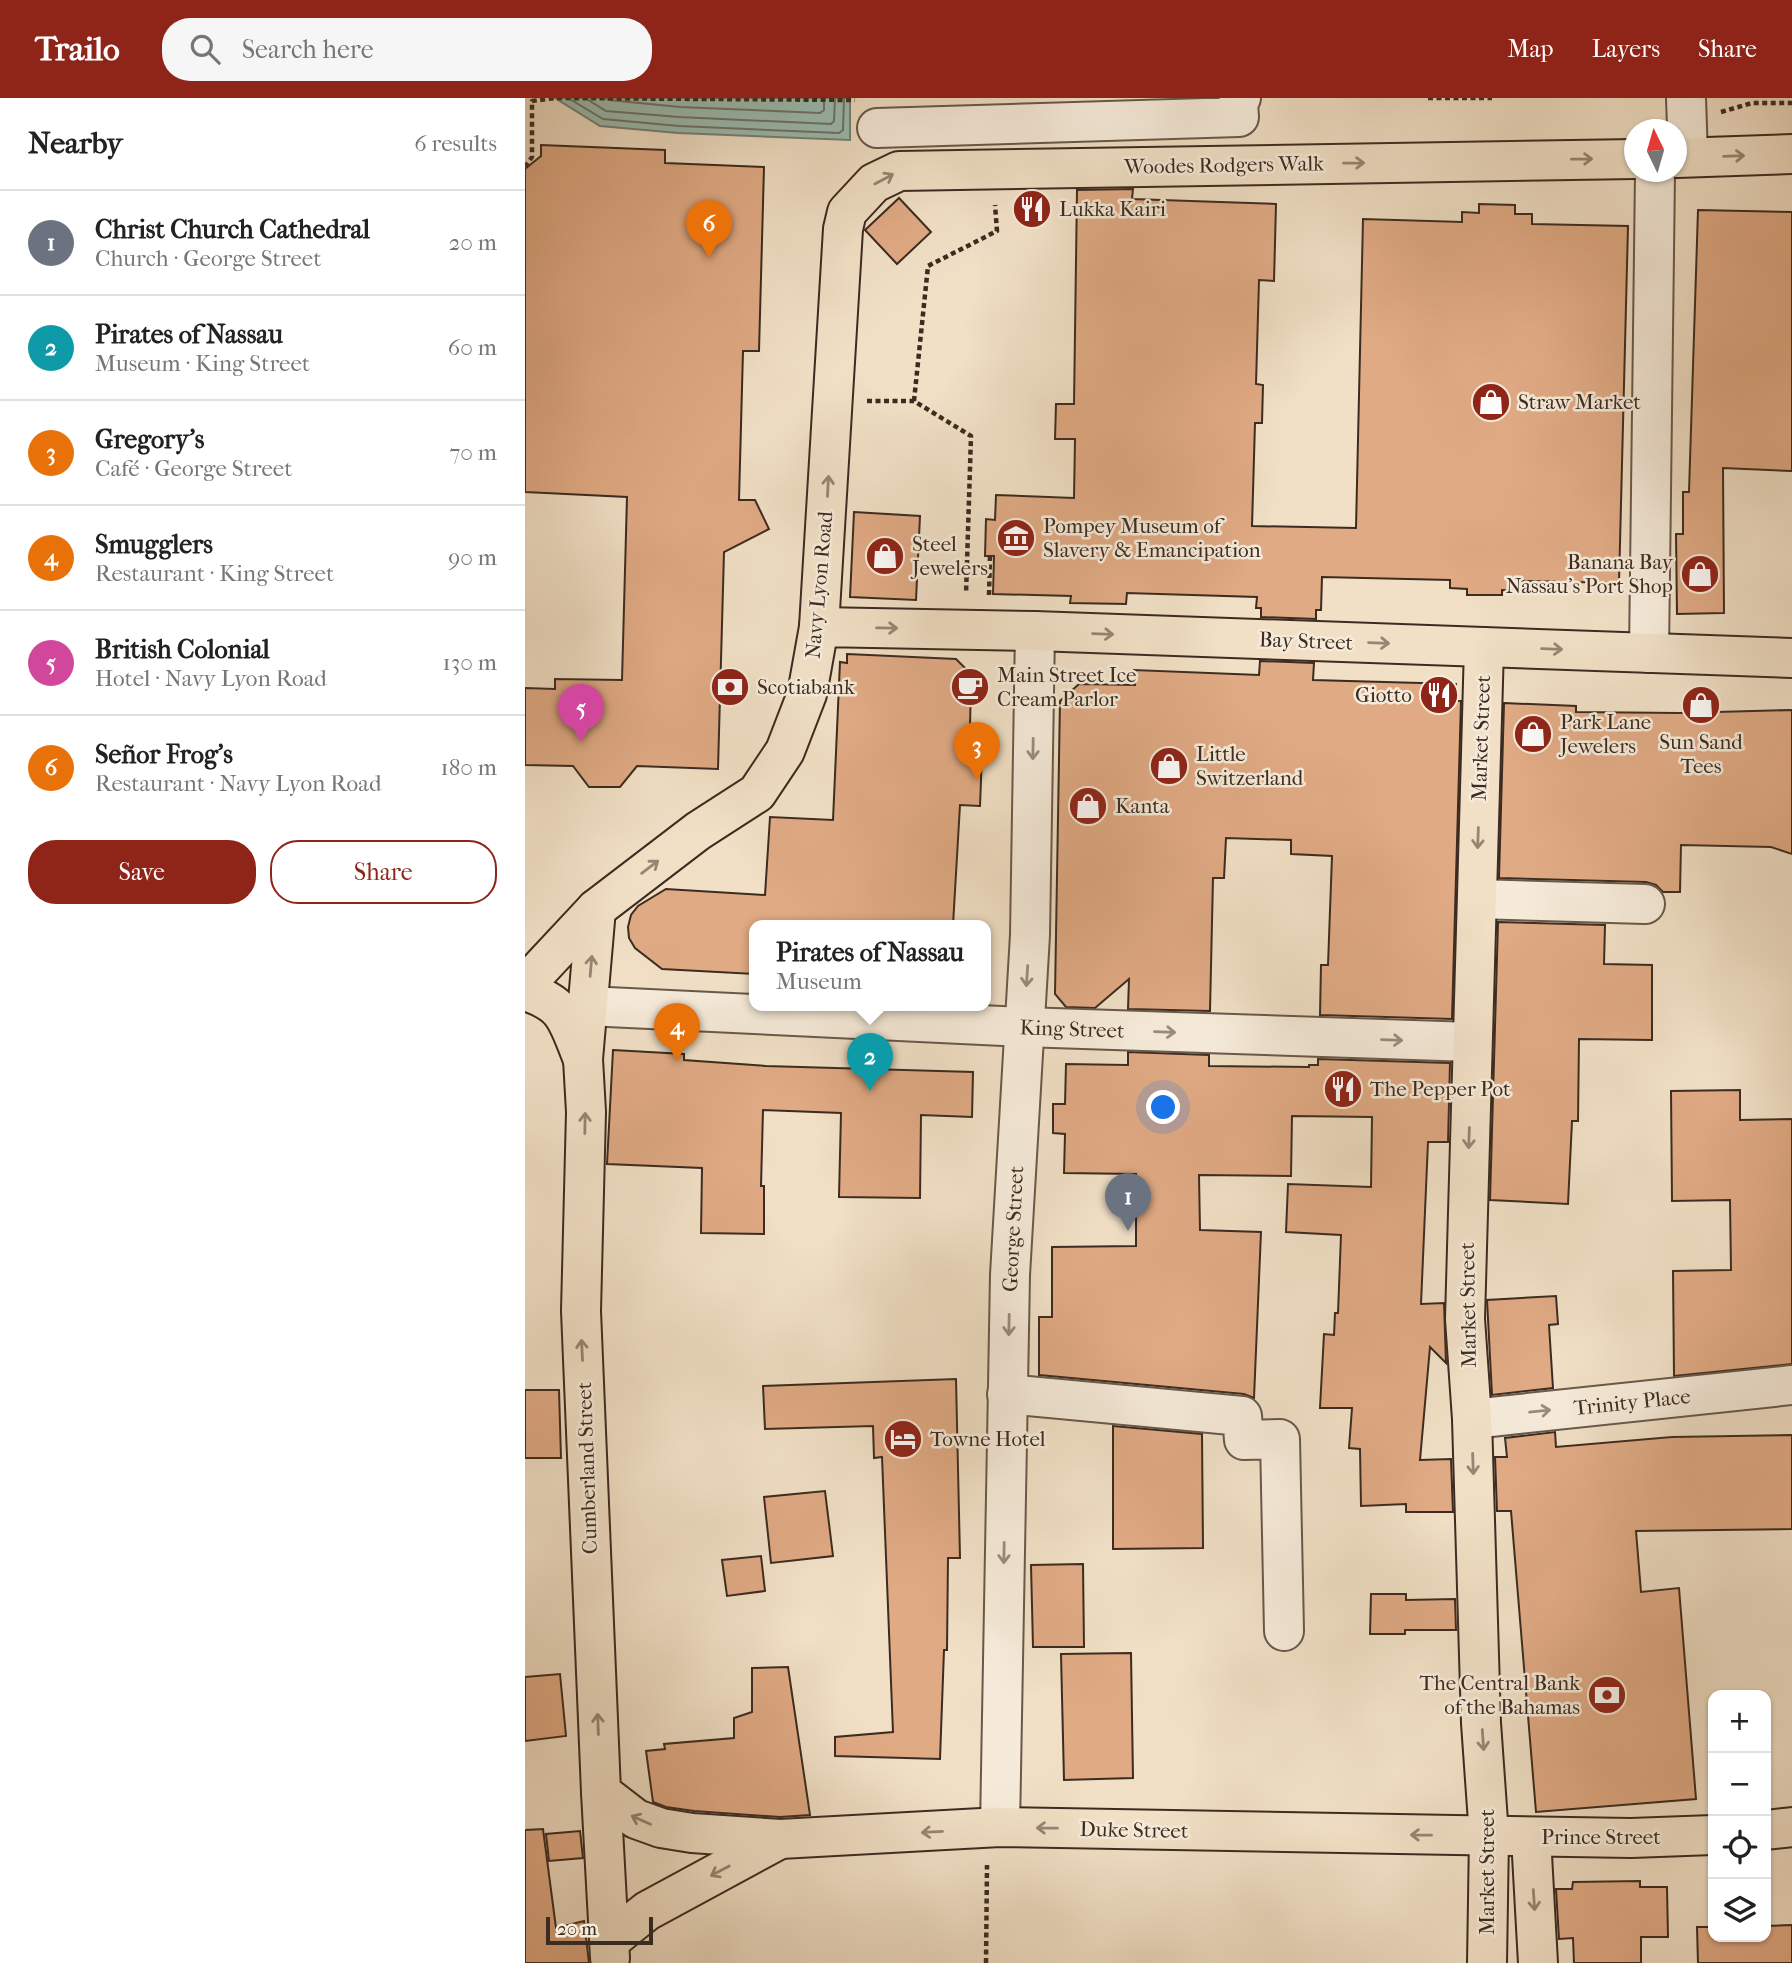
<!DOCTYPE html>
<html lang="en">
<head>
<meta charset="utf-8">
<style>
	:root { --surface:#fff; --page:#f6f6f6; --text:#222; --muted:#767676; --line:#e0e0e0; --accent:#8f2418 }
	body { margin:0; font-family:"IM FELL French Canon",serif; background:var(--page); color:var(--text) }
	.controls { position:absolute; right:21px; bottom:21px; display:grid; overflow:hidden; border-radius:14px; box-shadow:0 2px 5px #0004 }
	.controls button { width:63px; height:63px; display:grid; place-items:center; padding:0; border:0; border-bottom:2px solid var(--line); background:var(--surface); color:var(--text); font:35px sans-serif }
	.compass { position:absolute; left:1099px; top:21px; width:63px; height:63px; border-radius:50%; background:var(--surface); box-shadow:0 2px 5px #0004; rotate:355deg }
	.scale { position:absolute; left:21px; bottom:18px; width:107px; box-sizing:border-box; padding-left:7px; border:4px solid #3c2b20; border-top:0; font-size:19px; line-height:24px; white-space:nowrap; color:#3c2b20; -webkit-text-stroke:5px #f6ebda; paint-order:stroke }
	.you { position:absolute; left:639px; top:1010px; width:24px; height:24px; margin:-18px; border:5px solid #fff; border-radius:50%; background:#1a73e8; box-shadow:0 0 0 10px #1a73e833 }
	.badge { display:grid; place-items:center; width:46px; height:46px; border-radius:50%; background:var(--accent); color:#fff; font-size:23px; font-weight:700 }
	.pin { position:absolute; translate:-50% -58px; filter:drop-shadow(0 2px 4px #0008) }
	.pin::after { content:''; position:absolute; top:37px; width:24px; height:21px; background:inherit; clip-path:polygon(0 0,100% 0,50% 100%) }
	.popup { position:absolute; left:224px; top:822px; width:242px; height:91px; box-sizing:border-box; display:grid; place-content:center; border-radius:14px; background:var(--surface); filter:drop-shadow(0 2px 5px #0005); font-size:23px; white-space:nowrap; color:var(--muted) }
	.popup b { font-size:26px; color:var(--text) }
	.popup::after { content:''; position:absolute; left:50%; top:100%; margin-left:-14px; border:14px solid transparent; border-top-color:var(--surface) }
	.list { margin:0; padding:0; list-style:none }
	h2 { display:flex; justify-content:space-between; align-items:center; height:91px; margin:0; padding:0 28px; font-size:30px }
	h2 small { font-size:23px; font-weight:400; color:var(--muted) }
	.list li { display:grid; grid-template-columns:46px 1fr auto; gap:21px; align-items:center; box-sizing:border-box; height:105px; padding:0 28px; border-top:2px solid var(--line) }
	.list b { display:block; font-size:26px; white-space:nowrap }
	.list p { margin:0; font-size:23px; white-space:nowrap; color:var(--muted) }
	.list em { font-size:23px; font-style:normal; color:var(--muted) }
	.actions { display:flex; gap:14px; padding:21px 28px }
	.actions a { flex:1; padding:16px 0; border:2px solid var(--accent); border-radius:28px; text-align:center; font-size:24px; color:var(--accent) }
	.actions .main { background:var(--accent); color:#fff }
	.icon { flex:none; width:38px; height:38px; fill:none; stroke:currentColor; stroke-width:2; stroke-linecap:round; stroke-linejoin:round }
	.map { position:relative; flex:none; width:1267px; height:1865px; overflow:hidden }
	header { display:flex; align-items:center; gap:42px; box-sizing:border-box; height:98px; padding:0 35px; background:var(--accent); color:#fff }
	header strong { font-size:33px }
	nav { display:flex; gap:38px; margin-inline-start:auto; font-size:24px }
	.search { width:490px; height:63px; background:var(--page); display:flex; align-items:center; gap:18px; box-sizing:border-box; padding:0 24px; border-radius:28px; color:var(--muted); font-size:26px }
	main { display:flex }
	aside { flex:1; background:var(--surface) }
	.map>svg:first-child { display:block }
	.water { fill:#9bbdb2; stroke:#758378; stroke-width:2 }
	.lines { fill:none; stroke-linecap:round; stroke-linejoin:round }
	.shore { stroke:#6c7469; stroke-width:2 }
	.building { fill:#e0aa84; stroke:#3c2b20; stroke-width:2 }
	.minor-casing { stroke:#69584a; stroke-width:42 }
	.major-casing { stroke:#3c2b20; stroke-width:42 }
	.highway-casing { stroke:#3c2b20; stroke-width:42 }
	.path { stroke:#3c2b20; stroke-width:4.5; stroke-dasharray:5 3.5; stroke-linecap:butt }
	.minor { stroke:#f6ebda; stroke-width:38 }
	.major { stroke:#f1e0c6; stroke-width:38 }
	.highway { stroke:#f1e0c6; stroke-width:38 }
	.oneway { stroke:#968673 }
	.oneway2 { stroke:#998b7d }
	.labels { text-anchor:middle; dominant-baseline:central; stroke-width:5; stroke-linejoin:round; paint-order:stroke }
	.street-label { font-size:21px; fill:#3c2b20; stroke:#f6ebda }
	.poi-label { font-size:21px; fill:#3c2b20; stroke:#f6ebda; text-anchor:start }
</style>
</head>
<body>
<header>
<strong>Trailo</strong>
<div class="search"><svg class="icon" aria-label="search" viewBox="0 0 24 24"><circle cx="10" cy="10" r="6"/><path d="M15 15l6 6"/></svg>Search here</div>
<nav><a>Map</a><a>Layers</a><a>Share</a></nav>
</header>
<main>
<aside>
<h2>Nearby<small>6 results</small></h2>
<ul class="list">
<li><span class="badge" style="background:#6b7280">1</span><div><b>Christ Church Cathedral</b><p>Church · George Street</p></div><em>20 m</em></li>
<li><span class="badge" style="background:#0f9aa8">2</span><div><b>Pirates of Nassau</b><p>Museum · King Street</p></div><em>60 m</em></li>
<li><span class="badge" style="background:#e8710a">3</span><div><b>Gregory’s</b><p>Café · George Street</p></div><em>70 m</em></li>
<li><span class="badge" style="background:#e8710a">4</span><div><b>Smugglers</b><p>Restaurant · King Street</p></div><em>90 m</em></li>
<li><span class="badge" style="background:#d1479c">5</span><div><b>British Colonial</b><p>Hotel · Navy Lyon Road</p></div><em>130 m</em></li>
<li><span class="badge" style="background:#e8710a">6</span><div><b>Señor Frog's</b><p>Restaurant · Navy Lyon Road</p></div><em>180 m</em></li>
</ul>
<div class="actions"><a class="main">Save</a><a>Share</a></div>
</aside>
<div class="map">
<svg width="1267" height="1865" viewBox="0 0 1267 1865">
	<rect width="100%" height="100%" fill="#f1e0c6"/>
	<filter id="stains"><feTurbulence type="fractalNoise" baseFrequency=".00286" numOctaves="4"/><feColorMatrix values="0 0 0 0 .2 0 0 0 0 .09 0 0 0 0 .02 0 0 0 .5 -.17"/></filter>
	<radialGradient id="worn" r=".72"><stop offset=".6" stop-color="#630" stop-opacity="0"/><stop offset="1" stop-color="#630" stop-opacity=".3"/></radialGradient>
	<!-- water -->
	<polygon class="water" points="30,0 325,0 325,42 153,35 75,28"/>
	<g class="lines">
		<!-- shore -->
		<g class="shore">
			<polyline points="43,0 78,21 154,28 314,35 318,32 319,0"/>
			<polyline points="60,0 81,13 154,19 306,26 309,23 310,0"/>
			<polyline points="80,0 84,2 155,9 295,15 299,12 299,0"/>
		</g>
	</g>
	<!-- building -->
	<g class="building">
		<polygon points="16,47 140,52 140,65 239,69 234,253 218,253 214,402 230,402 244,431 199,454 193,671 112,668 95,689 64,689 48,668 0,667 0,590 30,591 30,581 97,582 102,399 0,394 0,71 16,58"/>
		<polygon points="608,91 607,101 751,106 749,183 734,182 731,286 738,287 737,325 730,325 727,428 831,430 838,121 937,124 937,114 954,115 954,106 990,107 990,116 1007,116 1007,126 1103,128 1094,485 995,483 995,493 977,492 977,497 942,497 942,491 925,490 925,482 797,479 796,512 791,512 791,521 736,519 736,510 731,510 732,499 602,495 601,506 545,505 546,498 468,496 469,458 460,458 461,421 470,422 471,397 549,400 550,341 530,341 531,306 549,306 552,92"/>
		<polygon points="374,100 406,134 372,166 340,132"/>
		<polygon points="1173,112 1267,114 1267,373 1198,370 1199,515 1152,516 1151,436 1158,436 1158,394 1164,394"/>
		<polygon points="329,414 395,418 391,502 325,499"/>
		<polygon points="322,556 431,561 444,574 446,583 445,629 458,629 455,708 435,707 428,827 229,827 229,876 137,871 110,850 104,840 103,829 106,817 113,808 141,791 240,797 245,719 308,722 315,564 322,565"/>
		<polygon points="735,563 789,565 788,582 931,586 930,603 936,603 927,921 795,917 796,867 803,867 807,758 766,756 766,742 701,740 699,780 688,780 685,913 603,911 604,881 570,910 541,909 530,896 535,603 554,586 610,587 609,572 734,577"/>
		<polygon points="979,605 1051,608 1051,614 1155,615 1267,612 1267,756 1246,749 1156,747 1155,794 1138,794 1131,787 1121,784 974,780"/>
		<polygon points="973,824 1080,827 1079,866 1127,867 1127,942 1054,941 1053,1023 1047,1023 1043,1106 965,1102"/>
		<polygon points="88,952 159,956 159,962 241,968 448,974 447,1019 396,1017 395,1100 314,1099 316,1015 238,1012 236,1088 239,1088 239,1136 176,1135 177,1070 82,1066"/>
		<polygon points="603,954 684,957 684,968 784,969 784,967 793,967 793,961 925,965 923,1044 903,1044 896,1206 919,1205 921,1265 905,1249 895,1362 926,1361 928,1414 881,1414 881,1406 836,1408 835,1351 824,1350 827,1310 795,1310 799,1236 809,1237 810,1215 813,1215 816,1137 761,1134 763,1086 846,1089 847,1019 767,1018 766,1078 674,1077 675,1132 736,1134 729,1300 719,1296 514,1277 514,1219 527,1219 527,1149 611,1148 611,1076 539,1075 540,1036 528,1035 528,1006 540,1006 541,966 603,967"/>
		<polygon points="1215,992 1215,1022 1267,1021 1267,1266 1149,1278 1148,1173 1206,1172 1205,1102 1147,1103 1146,993"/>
		<polygon points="1031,1198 1033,1226 1024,1227 1028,1290 967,1297 962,1202"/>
		<polygon points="431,1281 435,1460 423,1460 422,1552 419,1552 415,1661 310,1658 310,1639 368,1634 357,1359 349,1360 348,1328 240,1331 238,1288"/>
		<polygon points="0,1292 34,1292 36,1360 0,1360"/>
		<polygon points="588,1328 677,1336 678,1450 588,1451"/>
		<polygon points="1030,1334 1031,1349 1147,1339 1267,1337 1267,1431 1111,1433 1116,1494 1154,1490 1171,1701 1011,1714 986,1413 972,1413 970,1359 982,1359 980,1340"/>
		<polygon points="300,1393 308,1458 246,1465 239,1399"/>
		<polygon points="236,1458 240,1493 202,1498 197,1462"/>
		<polygon points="558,1466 559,1549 508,1549 506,1467"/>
		<polygon points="846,1496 881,1496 881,1502 930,1501 931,1532 880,1532 880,1536 845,1536"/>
		<polygon points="606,1555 608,1680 539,1682 536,1556"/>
		<polygon points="263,1569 285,1717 255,1719 169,1713 141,1709 128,1704 121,1653 140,1651 139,1646 209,1640 209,1620 227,1614 227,1570"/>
		<polygon points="35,1576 41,1638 0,1643 0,1579"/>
		<polygon points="18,1731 31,1830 59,1823 64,1865 0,1865 0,1732"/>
		<polygon points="55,1733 58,1760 24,1763 21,1736"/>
		<polygon points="1115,1783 1115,1789 1142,1789 1143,1839 1116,1839 1116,1865 1049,1865 1048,1840 1034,1841 1031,1791 1047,1791 1048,1784"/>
		<polygon points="1267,1827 1267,1865 1173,1865 1172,1829 1188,1829 1188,1839 1241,1839 1241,1828"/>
	</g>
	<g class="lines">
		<!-- minor casing -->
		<g class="minor-casing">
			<g id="minor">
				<polyline points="1161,0 1163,59"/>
				<polyline points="352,30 714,19 713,5 716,0"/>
				<polyline points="1124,555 1130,74"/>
				<polyline points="952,801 1120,806"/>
				<polyline points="62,908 498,929 947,944"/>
				<polyline points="482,1296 717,1318 719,1342 755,1341 759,1533"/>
				<polyline points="947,1321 1267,1287"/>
				<polyline points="475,1729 485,1177 505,837 510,533"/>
			</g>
		</g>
		<!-- major casing -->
		<g class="major-casing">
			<g id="major">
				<polyline points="1152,60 1267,56"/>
				<polyline points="294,529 318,131 322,114 349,85 374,73 1110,61"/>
				<polyline points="959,549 940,1221 947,1321 956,1625 964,1738 962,1865"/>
				<polyline points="76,1694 85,1860"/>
				<polyline points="1006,1739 1013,1865"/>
				<polyline points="86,1842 122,1813 255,1741"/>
			</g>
		</g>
		<!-- highway casing -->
		<g class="highway-casing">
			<g id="highway">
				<polyline points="71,811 58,961 61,1014 56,1213 76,1694 111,1721 136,1730 167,1735 255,1741 475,1729 1106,1740 1188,1737"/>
				<polyline points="0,887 71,811 173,733 232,695 260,653 282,596 294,529 510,533 1267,560"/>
				<path d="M 0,893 C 41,906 42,922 57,959"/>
				<polyline points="1241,1732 1267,1729"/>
			</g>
		</g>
		<!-- path -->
		<g class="path">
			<polyline points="903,0 967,0"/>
			<polyline points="1196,14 1227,5 1267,5"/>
			<polyline points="0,69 7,59 7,3 30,0 330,2"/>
			<polyline points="342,303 389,303 446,338 441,496"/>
			<polyline points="389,303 403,168 472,133 470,107"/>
			<polyline points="464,497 465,458"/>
			<polyline points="461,1865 462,1767"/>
		</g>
		<!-- minor -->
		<use href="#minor" class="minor"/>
		<!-- major -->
		<use href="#major" class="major"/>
		<!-- highway -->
		<use href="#highway" class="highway"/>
	</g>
	<!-- one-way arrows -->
	<defs><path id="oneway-shaft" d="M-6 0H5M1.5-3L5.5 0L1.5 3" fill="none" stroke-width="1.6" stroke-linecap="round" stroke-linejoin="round" transform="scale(1.75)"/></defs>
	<g class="oneway">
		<use href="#oneway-shaft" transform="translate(1209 58) rotate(-2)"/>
		<use href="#oneway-shaft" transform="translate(1057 61) rotate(-1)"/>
		<use href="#oneway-shaft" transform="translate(829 65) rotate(-1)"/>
		<use href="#oneway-shaft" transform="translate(359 81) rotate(-28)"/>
		<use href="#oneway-shaft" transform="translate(303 388) rotate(-87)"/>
		<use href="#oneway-shaft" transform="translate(362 530) rotate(1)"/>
		<use href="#oneway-shaft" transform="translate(578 536) rotate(2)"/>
		<use href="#oneway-shaft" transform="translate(854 545) rotate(2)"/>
		<use href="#oneway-shaft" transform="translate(1027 551) rotate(2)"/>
		<use href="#oneway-shaft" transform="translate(953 740) rotate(92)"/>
		<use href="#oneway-shaft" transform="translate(125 769) rotate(-37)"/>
		<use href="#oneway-shaft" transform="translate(66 868) rotate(-85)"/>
		<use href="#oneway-shaft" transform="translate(60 1025) rotate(-89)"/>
		<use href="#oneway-shaft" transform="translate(944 1040) rotate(92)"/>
		<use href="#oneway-shaft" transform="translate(57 1252) rotate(-93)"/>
		<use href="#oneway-shaft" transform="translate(948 1366) rotate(88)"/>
		<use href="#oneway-shaft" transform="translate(73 1626) rotate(-92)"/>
		<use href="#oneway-shaft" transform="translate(958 1642) rotate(86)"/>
		<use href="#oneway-shaft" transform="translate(116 1722) rotate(-156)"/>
		<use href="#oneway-shaft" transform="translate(522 1730) rotate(-179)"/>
		<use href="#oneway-shaft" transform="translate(407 1734) rotate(177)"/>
		<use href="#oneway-shaft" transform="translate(896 1737) rotate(-179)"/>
		<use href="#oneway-shaft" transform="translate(195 1773) rotate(152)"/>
		<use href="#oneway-shaft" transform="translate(1009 1802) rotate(86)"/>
	</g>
	<g class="oneway2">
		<use href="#oneway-shaft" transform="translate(508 651) rotate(91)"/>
		<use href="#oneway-shaft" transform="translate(502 878) rotate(94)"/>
		<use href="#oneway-shaft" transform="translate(640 934) rotate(2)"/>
		<use href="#oneway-shaft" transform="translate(867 942) rotate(2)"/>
		<use href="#oneway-shaft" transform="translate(484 1227) rotate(91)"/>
		<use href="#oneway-shaft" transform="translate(1015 1313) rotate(-6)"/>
		<use href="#oneway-shaft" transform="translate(479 1455) rotate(91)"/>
	</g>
	<!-- icons -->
	<defs>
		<g id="restaurant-disc" transform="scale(2.0125)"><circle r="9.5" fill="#8f2418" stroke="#f6ebda"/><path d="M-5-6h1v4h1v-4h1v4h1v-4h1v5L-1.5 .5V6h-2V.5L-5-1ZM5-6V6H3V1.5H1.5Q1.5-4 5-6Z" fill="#fff"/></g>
		<g id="shop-disc" transform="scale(2.0125)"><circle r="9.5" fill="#8f2418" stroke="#f6ebda"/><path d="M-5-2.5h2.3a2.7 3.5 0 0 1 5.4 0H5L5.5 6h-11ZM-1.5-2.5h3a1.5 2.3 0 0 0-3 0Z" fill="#fff"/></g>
		<g id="museum-disc" transform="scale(2.0125)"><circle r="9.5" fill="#8f2418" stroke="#f6ebda"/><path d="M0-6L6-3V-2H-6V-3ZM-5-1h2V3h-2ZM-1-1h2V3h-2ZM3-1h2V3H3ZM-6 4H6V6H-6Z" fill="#fff"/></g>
		<g id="bank-disc" transform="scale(2.0125)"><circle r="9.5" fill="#8f2418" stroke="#f6ebda"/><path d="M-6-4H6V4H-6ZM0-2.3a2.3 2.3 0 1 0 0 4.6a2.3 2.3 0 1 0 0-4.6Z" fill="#fff"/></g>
		<g id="cafe-disc" transform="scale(2.0125)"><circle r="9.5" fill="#8f2418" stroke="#f6ebda"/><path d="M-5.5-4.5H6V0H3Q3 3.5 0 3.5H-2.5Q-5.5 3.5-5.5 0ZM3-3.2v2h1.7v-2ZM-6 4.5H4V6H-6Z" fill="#fff"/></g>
		<g id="hotel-disc" transform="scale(2.0125)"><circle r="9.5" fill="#8f2418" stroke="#f6ebda"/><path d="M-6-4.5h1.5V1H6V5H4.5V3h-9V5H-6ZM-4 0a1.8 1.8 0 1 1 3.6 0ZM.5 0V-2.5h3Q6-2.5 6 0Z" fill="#fff"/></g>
	</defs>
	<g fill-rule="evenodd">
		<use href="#restaurant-disc" x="507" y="111"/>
		<use href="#shop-disc" x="966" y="304"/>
		<use href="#museum-disc" x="491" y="440"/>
		<use href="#shop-disc" x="360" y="458"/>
		<use href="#shop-disc" x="1175" y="476"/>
		<use href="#bank-disc" x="205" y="589"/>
		<use href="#cafe-disc" x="445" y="589"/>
		<use href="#restaurant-disc" x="914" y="597"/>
		<use href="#shop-disc" x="1176" y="607"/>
		<use href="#shop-disc" x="1008" y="636"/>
		<use href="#shop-disc" x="644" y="668"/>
		<use href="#shop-disc" x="563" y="708"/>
		<use href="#restaurant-disc" x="818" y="991"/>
		<use href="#hotel-disc" x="378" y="1341"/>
		<use href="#bank-disc" x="1082" y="1597"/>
	</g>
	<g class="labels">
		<!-- street labels -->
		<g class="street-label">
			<text transform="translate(699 67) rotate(-1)">Woodes Rodgers Walk</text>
			<text transform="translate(294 487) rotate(-85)">Navy Lyon Road</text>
			<text transform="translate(781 543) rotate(2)">Bay Street</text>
			<text transform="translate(956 640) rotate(-88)">Market Street</text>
			<text transform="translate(547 931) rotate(2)">King Street</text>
			<text transform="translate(488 1131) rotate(-87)">George Street</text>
			<text transform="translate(943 1207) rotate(-91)">Market Street</text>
			<text transform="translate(1107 1304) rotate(-6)">Trinity Place</text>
			<text transform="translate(62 1370) rotate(-92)">Cumberland Street</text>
			<text transform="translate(609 1732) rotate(1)">Duke Street</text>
			<text x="1076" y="1739">Prince Street</text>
			<text transform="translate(962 1774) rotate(-90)">Market Street</text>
		</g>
		<!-- poi labels -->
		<g class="poi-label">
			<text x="534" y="111">Lukka Kairi</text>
			<text x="993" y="304">Straw Market</text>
			<text x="518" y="428">Pompey Museum of<tspan x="518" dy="24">Slavery &amp; Emancipation</tspan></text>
			<text x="387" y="446">Steel<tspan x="387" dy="24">Jewelers</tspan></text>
			<text x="1148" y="464" text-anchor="end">Banana Bay<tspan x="1148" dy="24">Nassau's Port Shop</tspan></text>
			<text x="472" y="577">Main Street Ice<tspan x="472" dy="24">Cream Parlor</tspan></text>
			<text x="232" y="589">Scotiabank</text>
			<text x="887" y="597" text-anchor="end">Giotto</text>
			<text x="1035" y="624">Park Lane<tspan x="1035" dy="24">Jewelers</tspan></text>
			<text x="1176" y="644" text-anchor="middle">Sun Sand<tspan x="1176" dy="24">Tees</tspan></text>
			<text x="671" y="656">Little<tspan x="671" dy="24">Switzerland</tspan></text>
			<text x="590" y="708">Kanta</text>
			<text x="845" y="991">The Pepper Pot</text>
			<text x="405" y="1341">Towne Hotel</text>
			<text x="1055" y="1585" text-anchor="end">The Central Bank<tspan x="1055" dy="24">of the Bahamas</tspan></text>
		</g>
	</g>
	<rect width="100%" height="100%" filter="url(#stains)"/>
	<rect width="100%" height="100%" fill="url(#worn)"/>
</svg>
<div class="controls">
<button>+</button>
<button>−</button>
<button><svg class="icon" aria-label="locate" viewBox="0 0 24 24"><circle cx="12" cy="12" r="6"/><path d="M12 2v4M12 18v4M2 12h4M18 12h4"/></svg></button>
<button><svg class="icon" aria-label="layers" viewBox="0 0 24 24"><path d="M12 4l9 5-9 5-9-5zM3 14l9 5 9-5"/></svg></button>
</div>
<svg class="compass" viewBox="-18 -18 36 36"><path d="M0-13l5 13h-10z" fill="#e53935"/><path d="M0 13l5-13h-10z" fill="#767676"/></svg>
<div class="scale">20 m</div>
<div class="you"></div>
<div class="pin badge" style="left:603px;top:1133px;background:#6b7280">1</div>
<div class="pin badge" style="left:345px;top:993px;background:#0f9aa8">2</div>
<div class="popup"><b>Pirates of Nassau</b>Museum</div>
<div class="pin badge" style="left:452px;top:682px;background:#e8710a">3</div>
<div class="pin badge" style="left:152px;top:963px;background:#e8710a">4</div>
<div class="pin badge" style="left:56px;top:644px;background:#d1479c">5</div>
<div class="pin badge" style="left:184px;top:160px;background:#e8710a">6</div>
</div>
</main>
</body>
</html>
